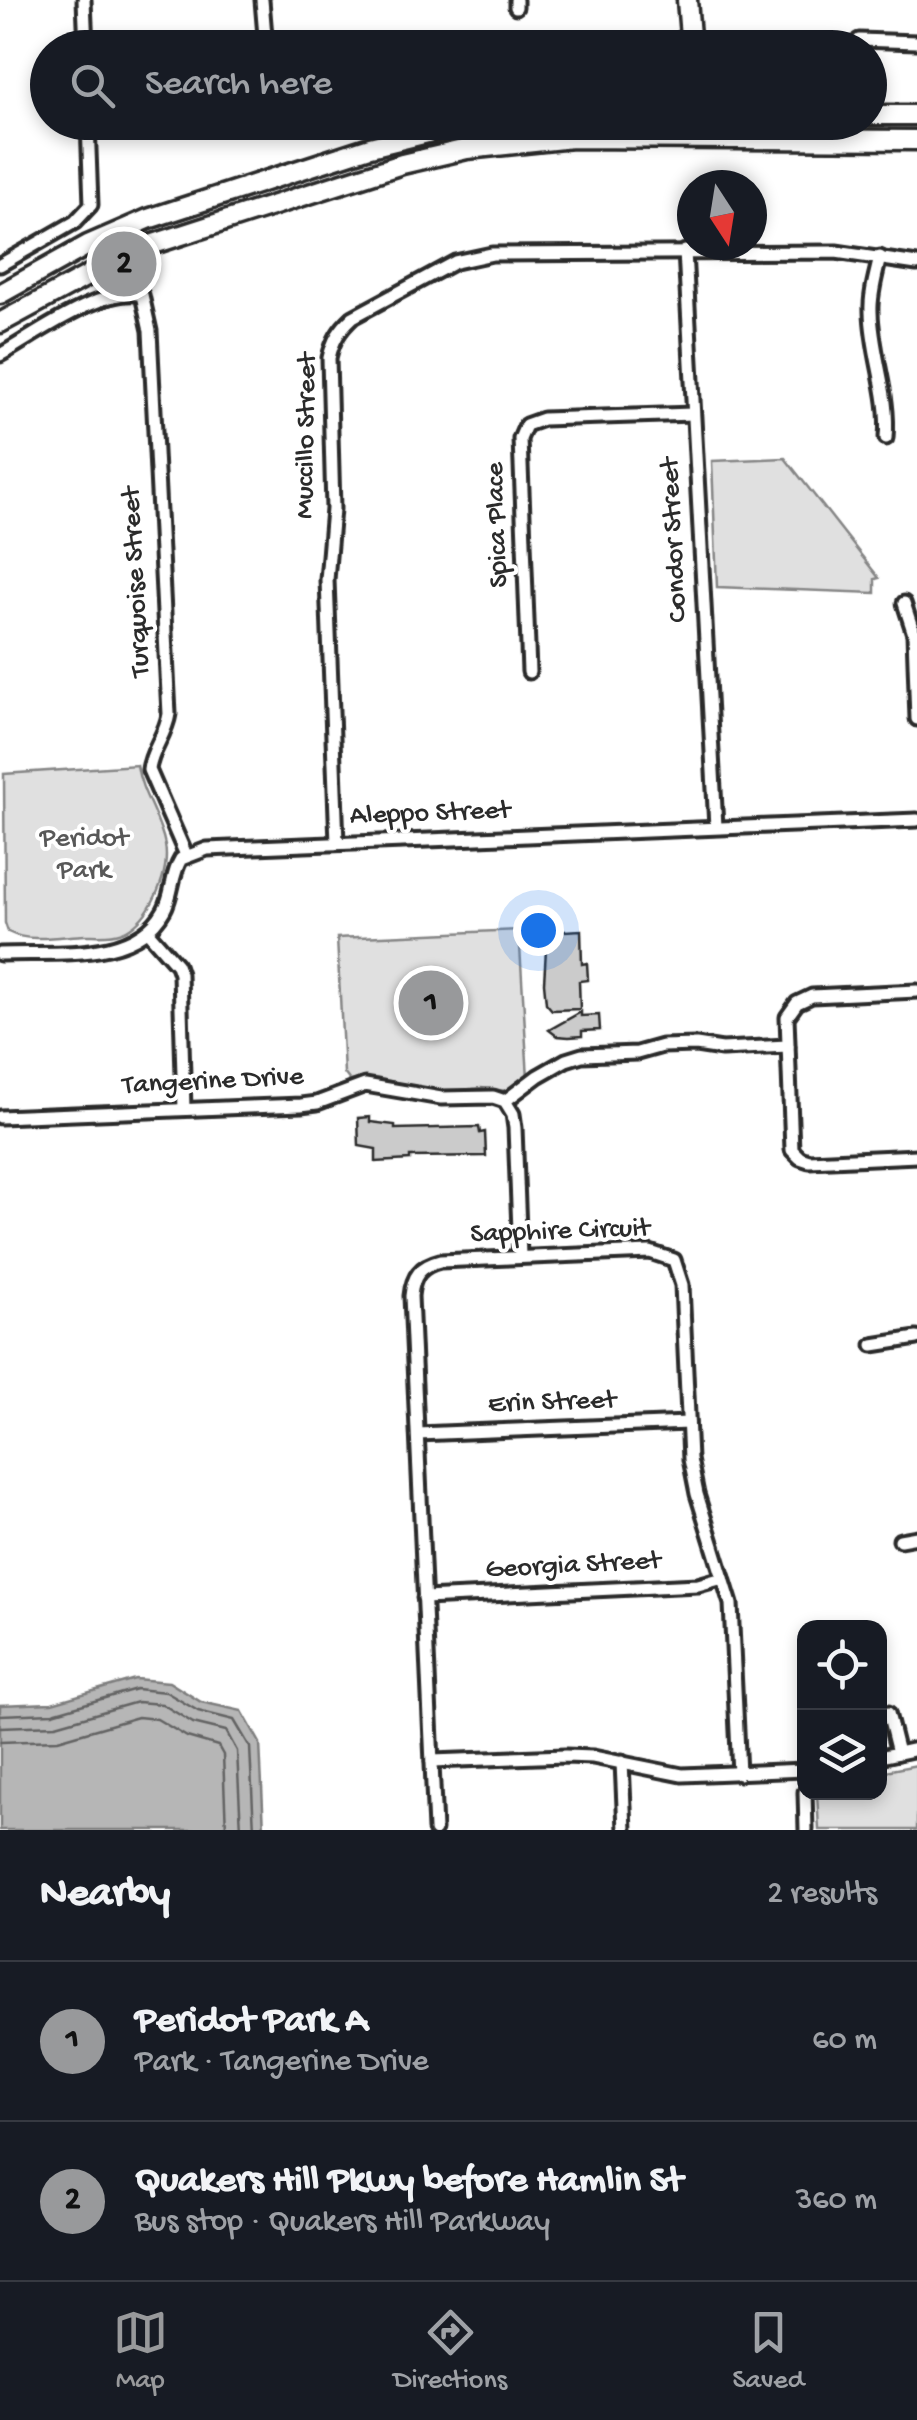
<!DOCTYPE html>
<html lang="en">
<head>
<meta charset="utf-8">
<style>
	:root { --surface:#171b24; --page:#20242c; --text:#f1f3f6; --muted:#9ea1a6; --line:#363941; --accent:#98999b }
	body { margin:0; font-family:"Gochi Hand",sans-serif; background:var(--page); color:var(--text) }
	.controls { position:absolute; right:30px; bottom:30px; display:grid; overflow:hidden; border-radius:20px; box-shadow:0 5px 15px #0003 }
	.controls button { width:90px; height:90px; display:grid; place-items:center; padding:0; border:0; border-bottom:2px solid var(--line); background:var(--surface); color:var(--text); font:50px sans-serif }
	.compass { position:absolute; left:677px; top:170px; width:90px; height:90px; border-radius:50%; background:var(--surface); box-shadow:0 5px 15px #0003; rotate:168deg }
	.you { position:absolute; left:538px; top:930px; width:35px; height:35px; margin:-25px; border:8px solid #fff; border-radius:50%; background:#1a73e8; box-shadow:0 0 0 15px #1a73e833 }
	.badge { display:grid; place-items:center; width:65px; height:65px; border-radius:50%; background:var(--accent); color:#111; font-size:32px; font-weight:700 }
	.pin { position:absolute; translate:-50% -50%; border:5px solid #fff; box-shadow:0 2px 10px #0006 }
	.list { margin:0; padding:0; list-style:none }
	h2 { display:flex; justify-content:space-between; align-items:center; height:130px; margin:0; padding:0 40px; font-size:42px }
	h2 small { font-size:32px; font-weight:400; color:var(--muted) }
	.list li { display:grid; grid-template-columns:65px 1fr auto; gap:30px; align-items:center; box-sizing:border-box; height:160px; padding:0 40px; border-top:2px solid var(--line) }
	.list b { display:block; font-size:38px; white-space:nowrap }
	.list p { margin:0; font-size:32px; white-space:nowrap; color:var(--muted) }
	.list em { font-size:32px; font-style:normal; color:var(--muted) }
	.icon { flex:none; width:55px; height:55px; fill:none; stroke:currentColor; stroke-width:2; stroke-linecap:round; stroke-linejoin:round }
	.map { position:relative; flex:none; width:917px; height:1830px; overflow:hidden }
	.search { position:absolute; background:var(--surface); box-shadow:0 5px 15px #0003; left:30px; right:30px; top:30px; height:110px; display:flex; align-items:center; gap:25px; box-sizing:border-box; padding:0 35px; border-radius:55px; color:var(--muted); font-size:38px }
	.sheet { height:450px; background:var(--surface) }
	nav { display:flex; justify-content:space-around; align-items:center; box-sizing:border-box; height:140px; border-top:2px solid var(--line); background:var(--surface); font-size:28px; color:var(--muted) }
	nav a { display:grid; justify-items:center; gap:5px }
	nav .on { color:var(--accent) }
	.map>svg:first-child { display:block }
	.green { fill:#e0e0e0; stroke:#868686; stroke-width:2.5 }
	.water { fill:#b6b6b6; stroke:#7e7e7e; stroke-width:2.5 }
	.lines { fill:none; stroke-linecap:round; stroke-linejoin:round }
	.shore { stroke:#636363; stroke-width:2.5 }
	.building { fill:#cbcbcb; stroke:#2b2b2b; stroke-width:2.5 }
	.street-casing { stroke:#2b2b2b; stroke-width:19 }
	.secondary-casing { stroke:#2b2b2b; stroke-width:25 }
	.primary-casing { stroke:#2b2b2b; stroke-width:25 }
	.street { stroke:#fff; stroke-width:11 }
	.secondary { stroke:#fff; stroke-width:18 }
	.primary { stroke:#fff; stroke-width:18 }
	.labels { text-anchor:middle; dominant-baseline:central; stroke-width:8; stroke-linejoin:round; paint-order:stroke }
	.street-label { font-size:28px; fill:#2b2b2b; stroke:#fff }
	.park-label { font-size:28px; fill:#585858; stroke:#fff }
</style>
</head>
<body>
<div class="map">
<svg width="917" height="1830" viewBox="0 0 917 1830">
	<rect width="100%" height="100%" fill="#fff"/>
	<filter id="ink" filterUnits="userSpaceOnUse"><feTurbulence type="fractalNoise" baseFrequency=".01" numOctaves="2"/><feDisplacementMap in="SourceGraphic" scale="20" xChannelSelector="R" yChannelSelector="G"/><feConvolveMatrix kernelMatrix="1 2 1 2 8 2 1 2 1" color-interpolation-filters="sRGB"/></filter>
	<g filter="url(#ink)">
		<!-- green -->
		<g class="green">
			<polygon points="785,458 879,578 875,579 875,593 717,587 712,461"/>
			<path d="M 137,765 C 141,794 160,817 165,845 C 170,871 153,913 130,928 C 118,937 100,935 85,935 C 62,936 29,943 8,932 L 5,923 L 4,774 Z"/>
			<polygon points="519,930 528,1078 507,1091 481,1088 441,1092 375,1078 350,1081 344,1073 337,938"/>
			<polygon points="917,1765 917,1830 819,1830 817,1793 880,1792 880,1772"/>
		</g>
		<!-- water -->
		<polygon class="water" points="135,1679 169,1682 201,1702 242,1711 260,1743 264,1830 0,1830 0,1705 52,1703"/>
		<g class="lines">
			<!-- shore -->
			<g class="shore">
				<polyline points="0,1715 53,1713 136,1689 166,1692 198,1711 234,1720 250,1747 254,1830"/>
				<polyline points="0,1727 56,1725 137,1702 162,1704 193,1723 226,1731 237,1751 241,1830"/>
				<polyline points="0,1742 58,1740 138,1717 157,1719 187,1737 218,1746 223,1755 226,1830"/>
			</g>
		</g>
		<!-- building -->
		<g class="building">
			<polygon points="581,930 582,964 587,963 588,980 579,981 580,1009 552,1010 546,1003 544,983 547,932"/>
			<polygon points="581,1012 581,1016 599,1015 600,1030 582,1031 582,1036 569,1037 557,1036 549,1030"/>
			<polygon points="370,1117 370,1122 395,1125 395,1129 479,1127 480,1133 485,1132 486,1156 410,1157 410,1160 376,1162 376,1149 359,1146 358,1118"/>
		</g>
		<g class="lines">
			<!-- street casing -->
			<g class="street-casing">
				<g id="street">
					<polyline points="84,0 86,48"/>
					<polyline points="262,0 266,48"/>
					<polyline points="516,0 516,7"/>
					<polyline points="859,40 917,42"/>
					<polyline points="685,251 716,827"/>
					<path d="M 880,257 C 876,275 870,294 871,312 C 872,355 890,395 886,438"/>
					<polyline points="0,265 75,222 91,205 88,122"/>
					<path d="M 0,355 C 34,336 103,285 142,295 L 150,331 L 169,714 C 166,735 151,750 149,770 L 186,855"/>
					<polyline points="904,603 914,634 917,719"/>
					<polyline points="529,672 520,439 526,425 543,419 693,414"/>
					<path d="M 337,843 L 327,580 L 333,509 L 329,358 C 333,340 339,330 353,317 L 455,262 L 492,254 L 836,252 L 917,264"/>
					<polyline points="148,932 177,965 180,974 184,1109"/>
					<path d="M 0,954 C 54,951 134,964 164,910 C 173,894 171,875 181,859 L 207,849 L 917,820"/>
					<polyline points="917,991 812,996 797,1003 787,1017 792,1150 800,1158 809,1161 917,1156"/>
					<polyline points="505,1101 538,1076 566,1060 582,1055 637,1053 662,1046 696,1045 722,1049 788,1046"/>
					<polyline points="0,1117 301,1105 317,1103 365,1085 441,1098 493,1097 505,1101 513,1114 515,1128 520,1256"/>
					<polyline points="873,1345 917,1338"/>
					<polyline points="418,1434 688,1423"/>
					<polyline points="900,1540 917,1537"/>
					<polyline points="424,1598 698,1585 723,1578"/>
					<polyline points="888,1713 898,1753"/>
					<polyline points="880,1757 917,1749"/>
					<polyline points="432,1761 565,1756 593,1757 682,1775 804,1770"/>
					<polyline points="622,1762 625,1830"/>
					<polyline points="805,1792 806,1830"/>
					<path d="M 435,1830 L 411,1296 C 413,1276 420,1266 440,1261 L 650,1252 L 674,1260 L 682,1285 L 690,1459 L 697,1494 L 731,1604 L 739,1774"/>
				</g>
			</g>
			<!-- secondary casing -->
			<g class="secondary-casing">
				<polyline id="secondary" points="687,0 691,48"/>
			</g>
			<!-- primary casing -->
			<g class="primary-casing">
				<g id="primary">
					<polyline points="870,115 917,115"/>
					<polyline points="0,294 88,245 148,219 370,147 473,122"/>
					<polyline points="0,323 135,250 402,164 467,149 572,138 917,140"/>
				</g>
			</g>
			<!-- street -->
			<use href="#street" class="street"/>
			<!-- secondary -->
			<use href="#secondary" class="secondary"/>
			<!-- primary -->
			<use href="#primary" class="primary"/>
		</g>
	</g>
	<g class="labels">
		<!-- street labels -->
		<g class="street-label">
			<text transform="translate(307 436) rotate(-89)">Muccillo Street</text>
			<text transform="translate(498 525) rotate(-92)">Spica Place</text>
			<text transform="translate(675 540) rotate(-93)">Condor Street</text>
			<text transform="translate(137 582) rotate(-93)">Turquoise Street</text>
			<text transform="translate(430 814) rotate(-2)">Aleppo Street</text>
			<text transform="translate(213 1082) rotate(-3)">Tangerine Drive</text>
			<text transform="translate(560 1232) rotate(-2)">Sapphire Circuit</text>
			<text transform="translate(552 1403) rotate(-2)">Erin Street</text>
			<text transform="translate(573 1566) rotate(-3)">Georgia Street</text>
		</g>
		<!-- park labels -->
		<g class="park-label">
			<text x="84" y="839">Peridot<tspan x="84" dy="32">Park</tspan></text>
		</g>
	</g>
</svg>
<div class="controls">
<button><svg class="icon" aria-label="locate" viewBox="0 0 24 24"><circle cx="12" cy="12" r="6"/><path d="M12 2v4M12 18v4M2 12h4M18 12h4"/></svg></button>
<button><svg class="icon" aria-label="layers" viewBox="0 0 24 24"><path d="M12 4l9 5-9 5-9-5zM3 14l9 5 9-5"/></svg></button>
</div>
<svg class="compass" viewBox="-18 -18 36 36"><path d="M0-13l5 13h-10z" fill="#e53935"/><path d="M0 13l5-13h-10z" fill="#9ea1a6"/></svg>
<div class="you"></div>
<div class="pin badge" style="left:431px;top:1003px">1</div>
<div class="pin badge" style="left:124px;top:264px">2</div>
<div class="search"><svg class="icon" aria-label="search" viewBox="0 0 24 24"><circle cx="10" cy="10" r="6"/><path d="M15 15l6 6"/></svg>Search here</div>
</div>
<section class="sheet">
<h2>Nearby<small>2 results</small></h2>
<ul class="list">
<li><span class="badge">1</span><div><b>Peridot Park A</b><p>Park · Tangerine Drive</p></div><em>60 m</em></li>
<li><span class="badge">2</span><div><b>Quakers Hill Pkwy before Hamlin St</b><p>Bus stop · Quakers Hill Parkway</p></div><em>360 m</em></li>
</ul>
</section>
<nav>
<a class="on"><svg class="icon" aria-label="map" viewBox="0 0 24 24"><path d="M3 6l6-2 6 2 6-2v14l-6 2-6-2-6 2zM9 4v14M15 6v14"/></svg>Map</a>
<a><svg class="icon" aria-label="directions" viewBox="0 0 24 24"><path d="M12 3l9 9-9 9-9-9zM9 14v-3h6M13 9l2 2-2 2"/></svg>Directions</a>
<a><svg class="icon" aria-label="saved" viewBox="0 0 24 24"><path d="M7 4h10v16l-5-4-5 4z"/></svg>Saved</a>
</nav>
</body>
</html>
